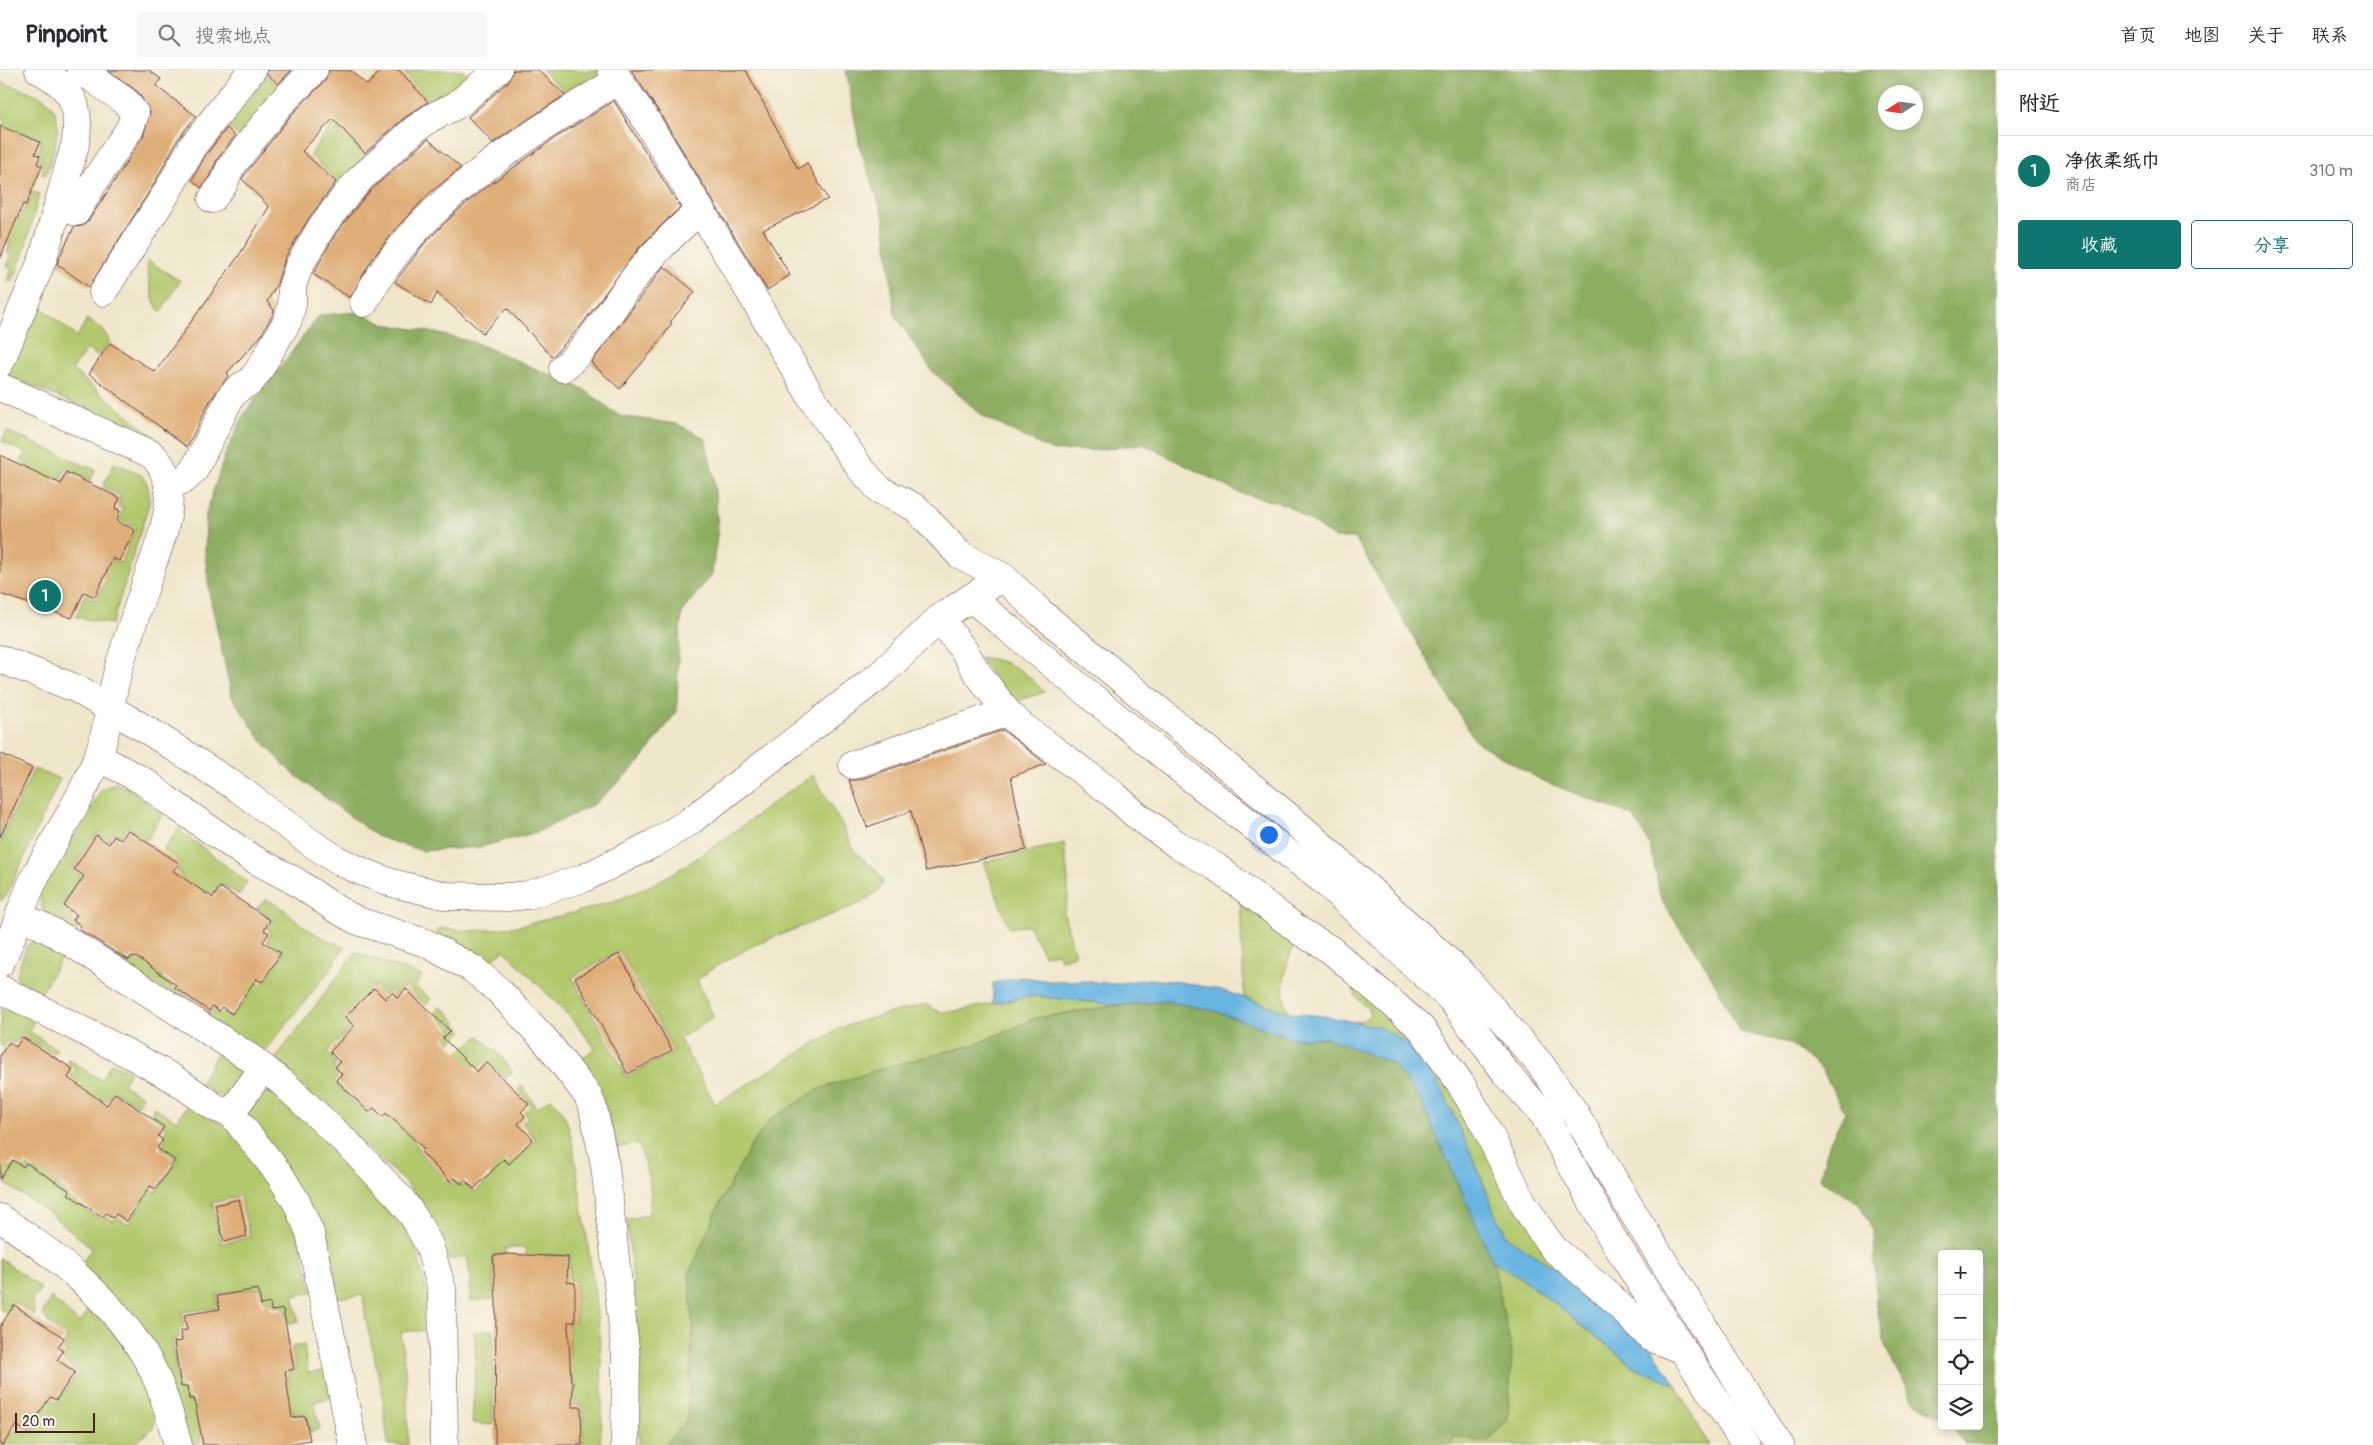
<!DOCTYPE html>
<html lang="zh">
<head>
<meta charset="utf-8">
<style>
	:root { --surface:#fff; --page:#f7f7f7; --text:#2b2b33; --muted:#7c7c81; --line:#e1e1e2; --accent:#0f766e }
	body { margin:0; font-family:Pangolin,"LXGW WenKai TC",sans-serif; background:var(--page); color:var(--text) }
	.controls { position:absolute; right:15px; bottom:15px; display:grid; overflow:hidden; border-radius:5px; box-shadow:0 2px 8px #0003 }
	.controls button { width:45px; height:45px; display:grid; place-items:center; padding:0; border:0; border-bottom:1px solid var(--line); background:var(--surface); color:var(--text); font:25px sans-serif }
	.compass { position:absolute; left:1878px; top:15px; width:45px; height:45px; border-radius:50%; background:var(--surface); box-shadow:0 2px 8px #0003; rotate:258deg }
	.scale { position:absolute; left:15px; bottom:12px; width:80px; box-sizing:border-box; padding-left:5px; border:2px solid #4a1f2b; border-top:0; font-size:14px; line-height:18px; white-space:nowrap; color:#4a1f2b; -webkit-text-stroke:4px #fbf7ec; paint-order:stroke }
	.you { position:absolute; left:1268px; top:764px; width:18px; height:18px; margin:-12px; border:4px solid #fff; border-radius:50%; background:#1a73e8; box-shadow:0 0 0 8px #1a73e833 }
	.badge { display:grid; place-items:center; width:32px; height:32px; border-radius:50%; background:var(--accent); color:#fff; font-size:16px; font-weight:700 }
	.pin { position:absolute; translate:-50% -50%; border:2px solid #fff; box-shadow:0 1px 5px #0006 }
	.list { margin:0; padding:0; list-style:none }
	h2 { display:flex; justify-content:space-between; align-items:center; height:65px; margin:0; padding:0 20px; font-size:21px }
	h2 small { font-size:16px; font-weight:400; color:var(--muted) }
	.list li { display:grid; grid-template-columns:32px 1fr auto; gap:15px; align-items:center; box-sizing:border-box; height:70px; padding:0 20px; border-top:1px solid var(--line) }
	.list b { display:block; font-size:19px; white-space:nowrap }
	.list p { margin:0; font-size:16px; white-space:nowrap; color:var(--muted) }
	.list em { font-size:16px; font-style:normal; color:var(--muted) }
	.actions { display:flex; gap:10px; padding:15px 20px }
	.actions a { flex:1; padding:11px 0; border:1px solid var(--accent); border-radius:5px; text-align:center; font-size:18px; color:var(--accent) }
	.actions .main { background:var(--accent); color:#fff }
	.icon { flex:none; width:28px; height:28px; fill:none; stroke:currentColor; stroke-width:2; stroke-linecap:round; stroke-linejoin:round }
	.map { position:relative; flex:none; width:1998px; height:1375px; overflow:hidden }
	header { display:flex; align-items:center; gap:30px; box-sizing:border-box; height:70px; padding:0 25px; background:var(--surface); border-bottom:1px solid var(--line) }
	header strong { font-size:24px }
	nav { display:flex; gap:28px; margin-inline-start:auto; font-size:18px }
	.search { width:350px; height:45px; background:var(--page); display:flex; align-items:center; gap:12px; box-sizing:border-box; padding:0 18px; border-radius:5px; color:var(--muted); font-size:19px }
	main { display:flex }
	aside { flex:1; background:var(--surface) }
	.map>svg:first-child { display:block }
	.green { fill:#b2c96e; stroke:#7e744c; fill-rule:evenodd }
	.forest { fill:#8dad61; stroke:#6c6646; fill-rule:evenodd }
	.water { fill:#69b5e2; stroke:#5a6a86 }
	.building { fill:#dfaf79 }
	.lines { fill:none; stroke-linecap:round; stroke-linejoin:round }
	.minor-casing { stroke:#633d43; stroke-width:29 }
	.minor { stroke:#fff; stroke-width:28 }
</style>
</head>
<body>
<header>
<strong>Pinpoint</strong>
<div class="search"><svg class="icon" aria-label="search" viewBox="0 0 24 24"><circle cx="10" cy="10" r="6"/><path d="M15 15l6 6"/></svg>搜索地点</div>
<nav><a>首页</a><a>地图</a><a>关于</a><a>联系</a></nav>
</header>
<main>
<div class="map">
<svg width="1998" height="1375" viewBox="0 0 1998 1375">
	<rect width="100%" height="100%" fill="#fbf7ec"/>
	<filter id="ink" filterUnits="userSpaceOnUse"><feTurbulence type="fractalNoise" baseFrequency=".02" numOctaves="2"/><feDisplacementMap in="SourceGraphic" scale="10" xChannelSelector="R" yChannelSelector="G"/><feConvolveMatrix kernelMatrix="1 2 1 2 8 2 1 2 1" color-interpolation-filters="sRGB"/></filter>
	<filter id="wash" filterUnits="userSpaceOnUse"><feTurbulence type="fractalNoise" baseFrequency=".0096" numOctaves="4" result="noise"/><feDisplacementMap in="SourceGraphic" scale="20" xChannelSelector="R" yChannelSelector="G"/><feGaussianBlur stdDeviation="1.12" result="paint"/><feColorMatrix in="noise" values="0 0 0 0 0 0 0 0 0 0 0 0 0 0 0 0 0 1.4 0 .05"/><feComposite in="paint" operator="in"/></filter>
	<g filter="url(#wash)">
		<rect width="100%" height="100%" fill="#f0e6ca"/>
		<!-- green -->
		<g class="green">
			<polygon points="260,0 288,25 247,74 218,48"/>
			<polygon points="402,0 462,0 473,13 435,38"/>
			<polygon points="542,0 605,0 607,5 574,30"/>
			<path d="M 0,12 C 13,17 28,20 41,27 C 70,41 53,83 46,105 L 42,104 L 44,95 L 39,93 L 42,85 L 38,83 L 42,71 L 20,62 L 16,70 L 0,64 L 5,49 L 0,47 Z"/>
			<polygon points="334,52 371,91 345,118 310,85"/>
			<polygon points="34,122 39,124 25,178 13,212 8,210 12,199 7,196 11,185 7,182 10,174 0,169 0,157 15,146 20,147"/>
			<path d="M 147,190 L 180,211 L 161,242 C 151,234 148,204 147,190 Z"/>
			<polygon points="36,233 77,267 87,249 102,259 110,271 98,286 87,279 72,300 151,364 162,376 153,368 133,358 8,306 7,300"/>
			<polygon points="7,361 95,400 90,411 65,399 60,410 53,408 48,419 23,406 27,396 21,391 25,383 2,371"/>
			<path d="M 114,393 C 140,404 150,402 149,434 L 112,554 L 76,547 L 85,524 L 96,530 L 107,508 L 99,503 L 106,487 L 121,493 L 136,458 L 119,450 L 123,439 L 118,437 L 121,426 L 103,417 Z"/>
			<path d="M 979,587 C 1010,591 1023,599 1044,622 L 1012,633 Z"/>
			<polygon points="34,699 60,709 6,826 0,831 0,770"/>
			<path d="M 813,705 L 842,755 L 855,782 L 876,800 L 883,811 L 878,821 L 861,833 L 752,876 L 713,898 L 697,910 L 714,948 L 679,968 L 715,1034 L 840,958 L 861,951 L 925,934 L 939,942 L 955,941 L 1034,926 L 1119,935 L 1036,948 L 976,974 L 886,997 L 752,1074 L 719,1135 L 689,1204 L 693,1260 L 687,1351 L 664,1375 L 639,1375 L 638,1268 L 627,1149 L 648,1145 C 655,1120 647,1097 638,1074 L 615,1078 C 611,1045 600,1017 579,991 L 595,978 L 574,951 L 504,880 L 489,892 L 471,879 L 438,865 L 437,861 L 440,858 C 480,865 517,857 556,847 C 579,842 603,835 625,827 C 694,799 751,746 813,705 ZM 620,881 L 674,981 L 627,1007 L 572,907 Z"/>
			<path d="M 115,713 L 130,719 L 162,745 L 147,770 L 128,757 L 121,767 L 113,763 L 109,771 L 96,763 L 72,800 L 95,815 L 94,817 L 80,809 L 62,837 L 74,845 L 71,851 L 79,856 L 76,863 L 115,889 L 119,885 L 129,893 L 133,889 L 139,894 L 158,870 L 162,908 L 172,915 L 171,917 L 209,943 L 212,939 L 219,944 L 222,941 L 232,947 L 247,928 L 239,921 L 249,907 L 262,915 L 283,884 L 267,871 L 271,863 L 267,858 L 273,850 L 257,838 L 266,830 C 282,834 291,847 305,857 C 317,866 330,871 344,877 L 330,900 L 263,983 L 50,848 L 42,838 L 39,822 L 102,719 Z"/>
			<polygon points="178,759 247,812 239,825 220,814 213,824 207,821 200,831 177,816 182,806 176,800 181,792 163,780"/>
			<polygon points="1064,773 1068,810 1068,828 1064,843 1075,885 1061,889 1058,883 1044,885 1028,855 1009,858 984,792"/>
			<path d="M 1240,828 L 1296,870 C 1287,891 1276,923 1290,943 L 1244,927 Z"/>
			<polygon points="38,869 65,880 40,925 25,920 16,906 27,875"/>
			<path d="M 356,882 L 422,906 L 415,917 L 432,929 L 425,935 L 406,916 L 397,925 L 391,920 L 385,926 L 374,916 L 343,947 L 363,966 L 361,968 L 351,958 L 327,982 L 337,993 L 333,997 L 339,1004 L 334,1011 L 369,1045 L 374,1041 L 381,1050 L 386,1046 L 393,1052 L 414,1031 L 414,1067 L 412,1070 L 420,1079 L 419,1082 L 451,1114 L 455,1111 L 462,1117 L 465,1114 L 475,1122 L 492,1106 L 486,1097 L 497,1086 L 508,1096 L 536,1070 L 522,1053 L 528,1047 L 524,1042 L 531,1035 L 518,1020 L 522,1016 L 537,1038 L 551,1028 C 567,1043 570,1061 574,1082 C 587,1178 609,1278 600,1375 L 583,1375 L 583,1336 L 574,1335 L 574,1311 L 550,1312 L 570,1287 L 569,1252 L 576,1252 L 576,1211 L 569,1210 L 570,1186 L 546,1185 L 545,1194 L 526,1200 L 526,1178 L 505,1178 L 505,1184 L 493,1185 L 493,1229 L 469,1231 L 471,1210 L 467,1186 L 448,1190 C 438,1161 425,1135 404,1111 L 273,992 Z"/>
			<polygon points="1351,911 1406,955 1576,1212 1508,1168 1494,1142 1479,1102 1446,1029 1429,997 1412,976 1380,957 1354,952 1364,950 1370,945 1368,939 1356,927"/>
			<polygon points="439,937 447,941 463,961 451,972 446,968 452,960 434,942"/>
			<polygon points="1,938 17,941 34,952 29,961 57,980 53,984 22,965 15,973 7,970 3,977 0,975"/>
			<polygon points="479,966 501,986 512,1002 506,1008 486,990 477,998 472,995 464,1002 450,989"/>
			<polygon points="218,982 238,995 244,1003 233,1023 222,1027 199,1015"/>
			<polygon points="68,989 101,1010 111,993 130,1001 123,1015 142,1026 137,1035 114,1021 107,1031 101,1029 95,1038 72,1023 77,1012 71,1007 76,999 67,992"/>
			<polygon points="263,1021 275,1021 290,1031 392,1137 416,1176 428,1227 430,1260 401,1262 407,1319 408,1375 388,1375 383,1326 366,1250 363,1225 336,1228 336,1209 330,1182 320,1158 251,1055 248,1042"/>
			<path d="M 188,1034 L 237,1063 L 256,1087 L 296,1158 L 313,1222 L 293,1226 L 299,1252 L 288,1253 L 284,1236 L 273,1237 L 271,1231 L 263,1232 L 260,1218 L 216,1225 L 221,1252 L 218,1253 L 215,1238 L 182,1242 L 184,1257 L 178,1259 L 179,1268 L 172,1270 L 179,1319 L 185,1320 L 188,1332 L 193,1331 L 196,1341 L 226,1335 L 203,1364 L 200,1365 L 200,1375 L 186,1375 L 81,1195 L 92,1178 L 48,1142 L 0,1110 L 0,1091 L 10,1098 L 14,1094 L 24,1099 L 27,1096 L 35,1101 L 52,1074 L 59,1111 L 57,1115 L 66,1122 L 65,1125 L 102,1150 L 107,1147 L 114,1151 L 117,1147 L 127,1154 L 141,1135 L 134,1128 L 143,1114 L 156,1122 L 178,1090 L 161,1078 L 166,1069 L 163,1065 L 167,1058 L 151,1044 L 154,1037 L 177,1051 ZM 240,1126 L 250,1167 L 222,1174 L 212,1133 Z"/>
			<polygon points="0,1188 41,1218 32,1231 35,1245 14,1232 7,1243 0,1239"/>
			<polygon points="1493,1191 1520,1207 1546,1227 1634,1297 1675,1314 1709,1375 1451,1375 1454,1367 1512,1284"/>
			<path d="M 51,1227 L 80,1254 L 90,1237 L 135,1288 L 151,1332 L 155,1349 L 153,1358 L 133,1375 L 0,1375 L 0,1361 L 6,1358 L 13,1363 L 17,1359 L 26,1366 L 40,1345 L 33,1339 L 43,1325 L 56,1333 L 78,1302 L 61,1289 L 66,1282 L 62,1277 L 67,1268 C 57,1260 47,1255 43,1242 Z"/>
			<polygon points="493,1260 493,1300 505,1301 505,1306 493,1307 493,1355 472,1353 476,1289 474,1262"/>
			<polygon points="304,1275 308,1303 328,1300 334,1327 314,1332 320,1359 310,1362 306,1344 294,1345 292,1339 281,1341 276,1313 288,1311 288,1302 296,1301 292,1277"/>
		</g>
		<!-- forest -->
		<g class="forest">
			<path d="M 846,0 L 1998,0 L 1998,1375 L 1965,1375 L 1951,1356 L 1979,1356 L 1979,1184 L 1942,1184 L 1942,1348 L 1913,1331 L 1886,1279 L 1876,1232 L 1874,1162 L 1859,1133 L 1819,1109 L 1830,1072 L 1845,1042 L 1822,1000 L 1789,973 L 1740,962 L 1708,900 L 1661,830 L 1650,775 L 1633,746 L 1541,710 L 1475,671 L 1355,468 L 1335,468 L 1287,435 L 1240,423 L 1143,374 L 1095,380 L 1053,381 L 984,347 L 932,301 L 895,245 L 884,148 L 860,78 ZM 1916,22 L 1916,52 L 1886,52 L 1886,22 Z"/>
			<polygon points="360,242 383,254 426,261 474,272 585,320 619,346 677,354 705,368 714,408 718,459 712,504 682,542 678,586 677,641 640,692 596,733 538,762 480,777 423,781 378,767 291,702 262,671 232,627 210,527 205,484 206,443 225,385 244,344 320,245"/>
			<polygon points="1167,931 1215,941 1292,968 1329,968 1393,994 1420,1029 1493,1191 1512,1284 1508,1350 1487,1372 1454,1367 1451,1375 664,1375 687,1350 693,1260 689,1204 719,1135 752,1074 771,1049 819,1019 886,997 976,974 1036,948 1119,935"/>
		</g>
		<!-- water -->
		<polygon class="water" points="1022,907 1051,911 1085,911 1113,914 1148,909 1180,912 1221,920 1290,943 1324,946 1380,957 1412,976 1429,997 1446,1029 1479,1102 1494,1142 1508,1168 1576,1212 1654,1281 1675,1314 1634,1297 1546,1227 1520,1207 1493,1191 1420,1029 1393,994 1329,968 1292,968 1215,941 1167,931 1119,935 1034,926 993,933 993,913"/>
		<g id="blocks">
			<!-- building -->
			<g class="building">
				<polygon points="108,0 149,0 161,9 156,16 196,46 178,69 154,114 89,217 57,194 60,186 74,157 83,156 89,150 143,67 150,42 138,22"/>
				<polygon points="267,0 292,0 278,14 267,4"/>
				<polygon points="329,0 350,0 367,15 382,0 399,0 428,32 404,48 365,83 333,49 302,81 336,112 309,148 285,188 277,214 267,232 274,240 273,244 260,267 227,303 229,305 210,331 187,377 89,304 110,273 155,302 240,184 269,137 242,109 244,106 292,44 325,11"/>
				<polygon points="513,0 538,0 565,25 493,73 468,47 508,12"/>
				<polygon points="631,0 746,0 798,99 807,93 828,129 763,160 790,205 767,220 659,42"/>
				<polygon points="614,31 680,137 638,179 580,257 552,287 507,238 483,263 437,223 431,235 395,212 424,174 453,145 485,118 555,68"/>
				<polygon points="0,56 40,72 35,84 40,86 37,94 42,96 26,135 23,134 0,189"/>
				<polygon points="227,58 235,66 218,88 209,107 201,118 192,110 205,86"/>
				<polygon points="428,69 461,98 431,122 400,154 372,189 350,228 313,204 335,165 359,134 371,120"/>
				<polygon points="664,196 695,222 671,251 671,255 653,280 620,319 591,293"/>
				<polygon points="0,385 61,414 66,402 120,428 115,438 120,441 116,451 135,460 119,491 113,488 95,527 84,522 72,548 0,524"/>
				<polygon points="1003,660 1046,694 1011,707 1026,780 926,801 911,741 867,757 849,710 858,710"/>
				<polygon points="0,683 32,698 0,767"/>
				<polygon points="128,760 179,793 173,801 213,828 220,817 270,850 264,860 269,863 263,872 281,883 262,912 256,909 232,944 222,937 219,941 212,936 209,941 174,917 176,915 141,890 132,886 129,890 118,884 79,859 81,856 73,850 77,845 64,836 84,806 74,799 96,765 109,774 114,766 121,770"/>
				<polygon points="619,884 672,980 628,1004 575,908"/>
				<polygon points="374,918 385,929 392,922 398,928 406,919 450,961 443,968 477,1002 486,992 529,1034 521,1042 525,1046 518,1054 533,1069 509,1094 504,1089 474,1119 465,1110 461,1114 455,1108 451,1112 421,1082 424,1079 394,1050 386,1043 383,1047 374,1038 369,1042 336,1010 342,1004 335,997 340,992 330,982 354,956 345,947"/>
				<polygon points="22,967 73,999 68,1008 107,1035 115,1023 164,1057 158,1066 163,1070 157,1078 175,1090 156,1119 150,1116 127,1151 116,1144 113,1148 106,1143 103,1147 68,1124 70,1121 26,1093 23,1097 13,1090 0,1109 0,986 9,972 16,977"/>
				<polygon points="239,1129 247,1166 224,1172 215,1135"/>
				<polygon points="506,1184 568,1187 567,1212 575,1213 575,1252 568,1252 571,1312 573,1312 572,1337 581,1337 582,1375 495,1375 496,1232 493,1186"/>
				<polygon points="258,1219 261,1235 270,1233 271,1241 283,1239 294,1299 285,1301 292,1348 305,1346 310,1370 281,1375 203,1375 194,1328 189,1329 187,1316 181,1317 174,1272 182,1271 180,1261 187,1260 184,1245 220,1239 217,1226"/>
				<polygon points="14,1235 64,1268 58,1277 63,1281 57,1290 75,1302 56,1330 50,1327 27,1362 16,1355 3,1375 0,1375 0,1257"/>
			</g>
		</g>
	</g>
	<g filter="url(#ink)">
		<use href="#blocks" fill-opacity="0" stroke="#633d43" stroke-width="1"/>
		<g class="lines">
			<!-- minor casing -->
			<g class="minor-casing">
				<g id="minor">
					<polyline points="612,0 646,50 750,222 813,330 860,398 880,420 916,438 959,484 1003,507 1041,543 1303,759 1462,904 1540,994 1575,1043 1632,1141 1750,1331 1780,1375"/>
					<polyline points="212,129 223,115 230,98 280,34 314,0"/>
					<polyline points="76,142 92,115 130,58 135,44 126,32 81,0"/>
					<polyline points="103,222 167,122 192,77 252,0"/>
					<path d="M 364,233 C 415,133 526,67 618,10"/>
					<path d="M 0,293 L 43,188 L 75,75 C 82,36 73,18 39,0"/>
					<path d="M 563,298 C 593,273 611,238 635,207 C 654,182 676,161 699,141"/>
					<path d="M 0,317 L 151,384 C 186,415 161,468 149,504 C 139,535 128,566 119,597 C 110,627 109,657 98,686 C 83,726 57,764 37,803 C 22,832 15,864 0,893"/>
					<polyline points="168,416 185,409 194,400 231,326 240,317 250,312 259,300 288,250 292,234 292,216 299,196 322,156 347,124 360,109 414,60 432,47 457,35 498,0"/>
					<polyline points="971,528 1196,712 1324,811 1451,929 1506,1003 1544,1045 1611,1166 1683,1280 1746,1375"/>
					<polyline points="940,548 965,582 976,601 1007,642 1022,656 1113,724 1135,744 1179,776 1216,797 1301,862 1331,880 1421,958 1460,1013 1485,1055 1522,1131 1538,1157 1554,1179 1611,1227 1650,1267 1683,1280"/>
					<polyline points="0,589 75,618 152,663 239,719 307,770 337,790 363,802 392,813 447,826 508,827 528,825 584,808 653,774 689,752 880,605 940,548 1003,507"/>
					<polyline points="98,687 145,712 166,729 250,787 295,811 336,839 358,851 426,873 473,899 498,920 545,970 569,1001 588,1026 593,1038 605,1096 626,1287 625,1375"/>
					<polyline points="853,695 1007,642"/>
					<polyline points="19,847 40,855 67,870 252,989 283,1013 349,1075 400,1128 415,1149 429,1175 442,1219 444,1375"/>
					<polyline points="0,919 133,986 174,1009 216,1038 231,1043 280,1105 297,1133 310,1163 353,1375"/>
					<polyline points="231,1043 263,998"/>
					<path d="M 0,1148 C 56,1185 113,1230 147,1289 C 162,1315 170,1346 178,1375"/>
				</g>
			</g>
			<!-- minor -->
			<use href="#minor" class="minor"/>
		</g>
	</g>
</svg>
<div class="controls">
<button>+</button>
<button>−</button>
<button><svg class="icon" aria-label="locate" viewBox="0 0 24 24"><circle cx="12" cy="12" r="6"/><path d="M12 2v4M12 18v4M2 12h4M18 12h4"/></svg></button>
<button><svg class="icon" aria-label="layers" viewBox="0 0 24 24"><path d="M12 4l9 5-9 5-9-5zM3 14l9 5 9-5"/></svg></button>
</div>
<svg class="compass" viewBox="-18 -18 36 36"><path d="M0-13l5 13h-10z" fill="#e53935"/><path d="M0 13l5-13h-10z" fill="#7c7c81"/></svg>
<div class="scale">20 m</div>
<div class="you"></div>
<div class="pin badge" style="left:45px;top:526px">1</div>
</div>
<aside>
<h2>附近<small></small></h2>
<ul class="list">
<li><span class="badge">1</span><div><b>净依柔纸巾</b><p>商店</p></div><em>310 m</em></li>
</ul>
<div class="actions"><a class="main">收藏</a><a>分享</a></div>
</aside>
</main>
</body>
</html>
